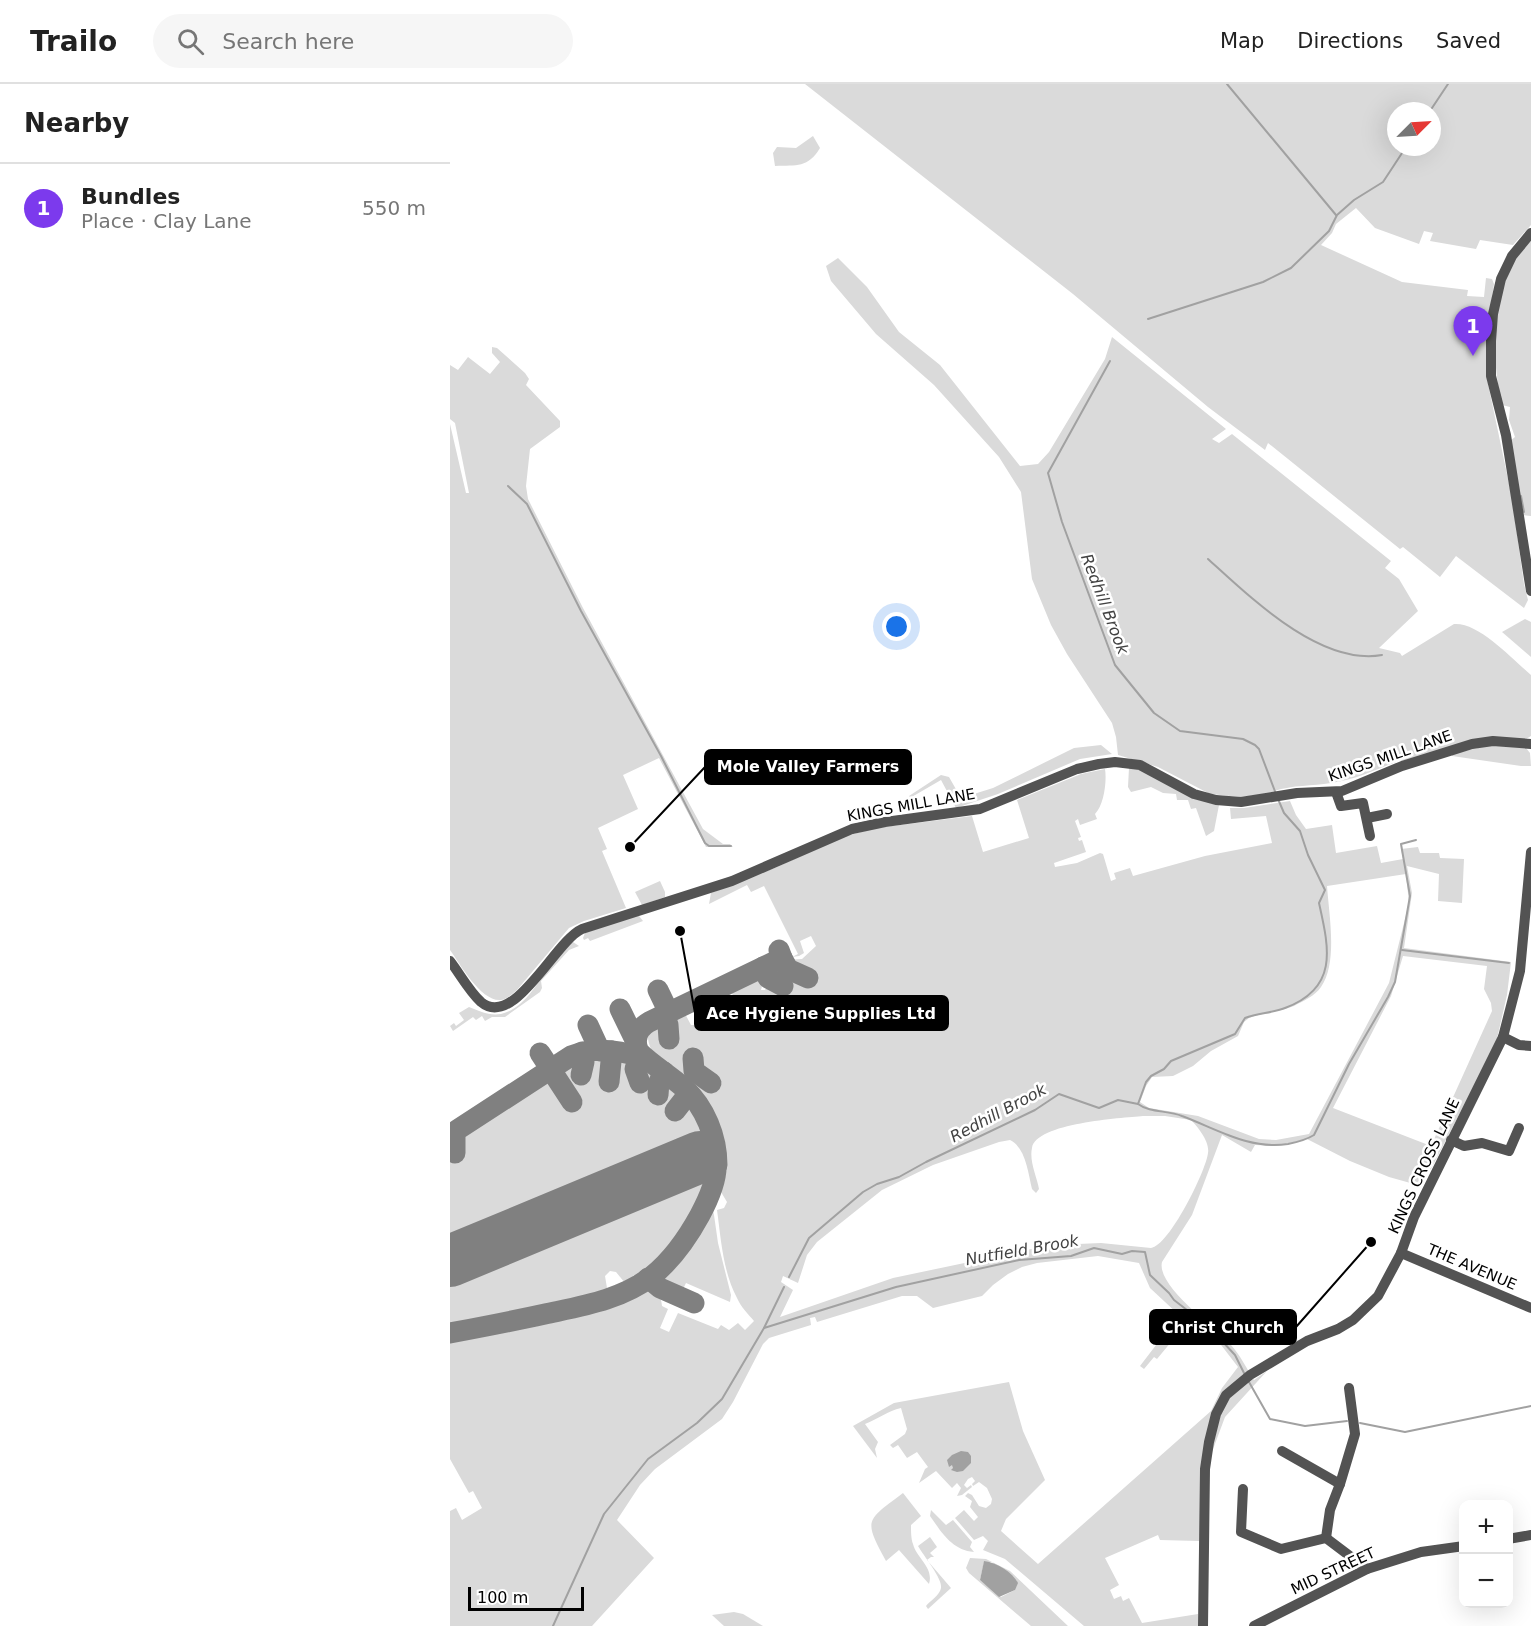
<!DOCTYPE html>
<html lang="en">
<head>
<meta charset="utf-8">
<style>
	:root { --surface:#fff; --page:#f6f6f6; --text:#222; --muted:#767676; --line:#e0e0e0; --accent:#7c3aed }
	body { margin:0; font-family:"DejaVu Sans",sans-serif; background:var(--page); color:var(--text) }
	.controls { position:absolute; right:18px; bottom:18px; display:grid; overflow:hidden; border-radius:12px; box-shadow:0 6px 24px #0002 }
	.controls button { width:54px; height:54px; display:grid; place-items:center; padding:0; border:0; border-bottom:2px solid var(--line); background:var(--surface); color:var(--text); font:30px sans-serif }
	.compass { position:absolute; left:937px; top:18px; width:54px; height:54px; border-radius:50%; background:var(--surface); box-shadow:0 6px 24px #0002; rotate:66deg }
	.scale { position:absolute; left:18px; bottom:15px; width:116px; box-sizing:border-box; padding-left:6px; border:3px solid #000; border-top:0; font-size:16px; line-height:21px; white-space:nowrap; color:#000; -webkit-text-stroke:4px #fff; paint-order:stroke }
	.you { position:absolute; left:447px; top:543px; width:21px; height:21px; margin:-15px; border:4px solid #fff; border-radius:50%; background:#1a73e8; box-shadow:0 0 0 9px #1a73e833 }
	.badge { display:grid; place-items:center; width:39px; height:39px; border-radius:50%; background:var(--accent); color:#fff; font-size:20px; font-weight:700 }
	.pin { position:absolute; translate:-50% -50px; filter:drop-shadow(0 2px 3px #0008) }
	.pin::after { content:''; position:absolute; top:32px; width:21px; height:18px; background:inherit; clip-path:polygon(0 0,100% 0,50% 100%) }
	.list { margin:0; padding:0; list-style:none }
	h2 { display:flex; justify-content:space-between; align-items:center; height:78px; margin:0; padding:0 24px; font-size:26px }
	h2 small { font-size:20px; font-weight:400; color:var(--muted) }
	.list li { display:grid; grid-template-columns:39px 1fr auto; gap:18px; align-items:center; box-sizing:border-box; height:90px; padding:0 24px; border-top:2px solid var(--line) }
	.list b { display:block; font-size:22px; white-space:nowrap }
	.list p { margin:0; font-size:20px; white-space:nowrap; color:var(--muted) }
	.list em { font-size:20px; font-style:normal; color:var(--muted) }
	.icon { flex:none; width:33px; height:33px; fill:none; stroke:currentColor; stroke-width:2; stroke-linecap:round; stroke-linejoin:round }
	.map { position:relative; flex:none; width:1081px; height:1542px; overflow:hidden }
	header { display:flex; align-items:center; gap:36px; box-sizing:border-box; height:84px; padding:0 30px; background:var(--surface); border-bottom:2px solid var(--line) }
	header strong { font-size:28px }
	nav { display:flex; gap:33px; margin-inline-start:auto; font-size:21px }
	.search { width:420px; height:54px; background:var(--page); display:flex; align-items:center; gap:15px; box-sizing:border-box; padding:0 21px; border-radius:33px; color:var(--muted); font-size:22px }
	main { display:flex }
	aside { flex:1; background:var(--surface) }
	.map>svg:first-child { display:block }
	.green { fill:#dadada; fill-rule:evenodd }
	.water { fill:#a1a1a1 }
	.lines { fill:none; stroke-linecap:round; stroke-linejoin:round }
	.stream { stroke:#a1a1a1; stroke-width:2 }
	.taxiway { stroke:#808080; stroke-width:21 }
	.runway { stroke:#808080; stroke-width:52 }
	.minor { stroke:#535353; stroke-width:10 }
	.labels { text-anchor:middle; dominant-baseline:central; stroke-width:5; stroke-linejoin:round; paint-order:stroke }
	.street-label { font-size:15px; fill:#000; stroke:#fff }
	.water-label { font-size:16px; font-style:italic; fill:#424242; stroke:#fff }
	.leader { fill:none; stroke:#000; stroke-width:2 }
	.callout-dot { fill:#000; stroke:#fff; stroke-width:2 }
	.callout { fill:#000; stroke:#000; stroke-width:2 }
	.callout-label { font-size:16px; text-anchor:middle; font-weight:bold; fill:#fff }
</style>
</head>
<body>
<header>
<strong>Trailo</strong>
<div class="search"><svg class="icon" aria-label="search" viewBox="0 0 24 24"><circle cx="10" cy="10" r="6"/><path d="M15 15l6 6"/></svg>Search here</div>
<nav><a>Map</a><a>Directions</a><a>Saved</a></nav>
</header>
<main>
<aside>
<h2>Nearby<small></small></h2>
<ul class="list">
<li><span class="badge">1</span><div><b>Bundles</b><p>Place · Clay Lane</p></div><em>550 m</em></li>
</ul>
</aside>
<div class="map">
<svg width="1081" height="1542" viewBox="0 0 1081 1542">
	<rect width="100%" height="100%" fill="#fff"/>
	<!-- green -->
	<g class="green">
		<path d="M 355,0 L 1081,0 L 1081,141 L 1063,161 L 1030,156 L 1026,165 L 980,157 L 983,149 L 974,147 L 969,160 L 925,144 L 906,124 L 886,140 L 882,149 L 871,161 L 952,198 L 1018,206 L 1017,212 L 1034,213 L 1036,194 L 1042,195 L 1044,200 L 1036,255 L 1037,295 L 1062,414 L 1074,500 L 1078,516 L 1074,524 L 1006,472 L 990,493 L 953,463 L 950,465 L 818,359 L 815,366 L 758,323 L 623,210 ZM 946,27 L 982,27 L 982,63 L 946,63 Z"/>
		<path d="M 363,52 L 370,64 C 358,84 347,81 325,82 L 323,69 L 327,63 L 346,64 Z"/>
		<path d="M 1081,153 L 1081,432 L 1072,431 L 1060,357 L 1065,353 L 1059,336 L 1060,323 L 1052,321 C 1042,277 1041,226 1060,184 C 1064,173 1074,163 1081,153 Z"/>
		<path d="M 388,174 L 417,203 L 449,248 L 490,281 L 570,382 L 588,380 L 599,368 L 655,275 L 662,253 L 776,345 L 762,355 L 769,359 L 782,350 L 941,477 L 935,484 L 949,495 L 968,527 L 929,564 L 950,569 L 952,572 L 1004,540 C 1029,538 1062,575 1081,591 L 1081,652 L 1076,655 L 951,678 L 948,666 L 943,667 L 946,678 C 925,686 904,696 881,699 C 862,702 843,701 824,707 L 824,709 L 790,713 L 760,710 L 708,683 L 668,671 L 666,653 L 662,639 L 617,570 L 601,541 L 582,495 L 571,408 L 549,373 L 484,301 L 426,250 L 381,197 L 376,182 Z"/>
		<path d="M 42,263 L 47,264 L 75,289 L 79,295 L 76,301 L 110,337 L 110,343 L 80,365 L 76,402 L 78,415 L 133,524 L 253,745 L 273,760 L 280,760 L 283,763 L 256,763 L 209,674 L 173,691 L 188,725 L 148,744 L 157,765 L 152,767 L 176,824 L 134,837 L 119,844 L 67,906 C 62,910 57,915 51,916 C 31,918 10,880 0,866 L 0,340 L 16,409 L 19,409 L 5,339 L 0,335 L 0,281 L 8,286 L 18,273 L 40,290 L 50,278 L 42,269 Z"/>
		<polygon points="1075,535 1081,538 1081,573 1052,548"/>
		<polygon points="651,661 662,670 630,675 548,710 506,724 491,696 460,714 459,712 491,691 499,693 511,714 543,704 624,664"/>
		<polygon points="1041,661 1076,664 1080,669 1081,682 1071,682 1002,672 1002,670"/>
		<polygon points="679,684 685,684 769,721 764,747 756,752 746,724 741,725 738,716 727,716 726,710 713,709 701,703 681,708 678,703"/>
		<path d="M 655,685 C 657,697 654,721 645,730 L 647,735 L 630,741 L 628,735 L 625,737 L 631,753 L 628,754 L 629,757 L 632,756 L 636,768 L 604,779 L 605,783 L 627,779 L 650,769 L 653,770 L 661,797 L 666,795 L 664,789 L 680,784 L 683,792 L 755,772 L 822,759 L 816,732 L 781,735 L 780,724 L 794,724 L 840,717 L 846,731 L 856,745 L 882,741 L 886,769 L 927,762 L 931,779 L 953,775 L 951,765 L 968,763 L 970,769 L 989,769 L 990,774 L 1014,775 L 1012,819 L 988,817 L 989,790 L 957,782 L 962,809 L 954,864 L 1061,878 L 1057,911 L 1046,959 L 981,1085 L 973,1092 L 971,1102 L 939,1093 L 900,1077 L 857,1055 L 827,1062 L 805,1061 L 801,1068 L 772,1051 L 742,1131 L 712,1178 C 706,1202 766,1244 781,1261 C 791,1272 796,1284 804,1296 L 817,1287 L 775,1333 L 762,1368 L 749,1457 L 710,1456 L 708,1451 L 655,1474 L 669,1501 L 660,1506 L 664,1515 L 671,1512 L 673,1517 L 679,1514 L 692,1539 L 748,1530 L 749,1542 L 634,1542 L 555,1475 L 533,1466 L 538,1457 L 533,1452 L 524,1456 L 505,1434 L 514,1426 L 524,1437 L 528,1433 L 520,1423 L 522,1417 L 515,1412 L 518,1409 L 522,1411 L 529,1422 L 536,1424 L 541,1420 L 542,1415 L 537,1404 L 529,1398 L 523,1402 L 522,1400 L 525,1397 L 522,1393 L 518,1395 L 514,1401 L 517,1404 L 521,1401 L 522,1403 L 512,1411 L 507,1412 L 511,1404 L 507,1399 L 502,1404 L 486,1387 L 469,1399 L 475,1385 L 478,1383 L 467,1368 L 457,1374 L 448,1361 L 443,1364 L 440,1361 L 455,1350 L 457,1345 L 451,1324 C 438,1327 428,1335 415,1340 L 428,1358 L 425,1365 L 427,1374 L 403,1342 L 444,1319 L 559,1298 L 573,1347 L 595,1396 L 556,1435 L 551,1447 L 588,1480 L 761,1327 L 772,1304 L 788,1283 L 768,1257 L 741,1234 L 707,1275 L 704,1273 L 694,1285 L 690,1282 L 729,1231 L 700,1204 L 689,1179 L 648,1172 L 587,1179 L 572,1183 L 558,1190 L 543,1201 L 532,1212 L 483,1224 L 467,1212 L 452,1212 L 367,1238 L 365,1233 L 360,1234 L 361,1241 L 319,1254 L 313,1260 L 283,1318 L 272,1335 L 205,1385 L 190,1401 L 167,1436 L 204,1474 L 142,1542 L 0,1542 L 0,1427 L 6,1424 L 12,1436 L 32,1424 L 23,1407 L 19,1409 L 0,1375 L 0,1255 L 131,1228 L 168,1218 L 194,1204 C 205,1205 211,1210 212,1222 L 218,1225 L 210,1244 L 219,1248 L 228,1229 L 268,1245 L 271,1241 L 279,1246 L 288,1239 L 295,1246 L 304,1237 C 298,1230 291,1223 287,1214 C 273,1188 271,1155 267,1126 L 274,1124 L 277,1118 L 268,1103 L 275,1073 L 273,1054 L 255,1017 L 234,995 L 242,991 L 260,1001 L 263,1001 L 264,998 L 250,988 L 250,983 L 246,981 L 247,974 L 244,971 L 239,973 L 241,979 L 239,987 L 229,992 L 211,979 L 212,973 L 207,976 C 202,969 193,951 201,942 C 204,940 207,939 211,937 L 216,945 L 215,956 L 221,958 L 223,955 L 221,944 L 223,940 L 220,932 L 233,926 L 241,941 L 244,941 L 266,930 L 260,915 L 271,910 L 275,911 L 282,922 L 286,918 L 281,907 L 282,904 L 294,898 L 296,901 L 300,899 L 298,894 L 312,887 L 315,891 L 311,906 L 315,906 L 319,900 L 322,899 L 334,905 L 335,900 L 324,894 L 317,885 L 331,878 L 335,889 C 343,890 349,892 356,898 L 360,897 L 362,893 L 360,890 C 350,889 340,885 335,876 L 352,875 L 366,862 L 361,852 L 350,857 L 354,869 L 349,872 L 342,873 L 348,870 L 314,802 L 301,808 L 297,801 L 259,820 L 261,809 L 327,783 L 392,753 L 426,744 L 522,732 L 533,768 L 579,754 L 567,716 L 631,690 ZM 956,790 L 959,819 L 939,899 L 859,1050 L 826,1056 L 809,1055 L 748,1032 L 699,1024 L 690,1018 L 696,1002 L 702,993 L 723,992 L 743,982 L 761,967 L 788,952 L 794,938 L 799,934 C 813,928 830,928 844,922 C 853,917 865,912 871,903 C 888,879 879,831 877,802 ZM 953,872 L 1037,882 L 1034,905 L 1041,919 L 1042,927 L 981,1062 L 883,1024 L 941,912 ZM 693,1032 L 715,1032 L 741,1036 C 748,1043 760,1058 758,1069 C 756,1087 719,1162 701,1164 L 651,1159 L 605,1161 L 586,1164 L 443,1194 L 330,1233 L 343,1206 L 331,1198 L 333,1192 L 348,1199 L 357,1171 L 367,1158 L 432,1106 L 483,1081 L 549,1058 L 560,1056 C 576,1064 578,1089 582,1105 L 586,1109 L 589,1105 C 587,1093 579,1077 582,1064 C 586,1039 671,1034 693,1032 Z"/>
		<polygon points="210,797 215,808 215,813 192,821 185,808"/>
		<polygon points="185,832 189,832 193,837 140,857 138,854 134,856 133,854 135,849"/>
		<path d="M 123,858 L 129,862 L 119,866 L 91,897 L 92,904 L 90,908 L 55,933 L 42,933 L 35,937 L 32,932 L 26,936 L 23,933 L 3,947 L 0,942 L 4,939 L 6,942 L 14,936 L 9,929 L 19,923 C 29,927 39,932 51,930 C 74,925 87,899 100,882 C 107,873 115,866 123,858 Z"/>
		<path d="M 130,976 L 132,977 L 127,991 L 131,994 L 133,993 L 137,980 L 135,976 L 158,976 L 157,994 L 155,998 L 159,1003 L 164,1000 L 162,995 L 164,976 L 185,980 L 182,985 L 189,1002 L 192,999 L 188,983 L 209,993 L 205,997 L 207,1013 L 212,1011 L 212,995 L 234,1013 L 229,1014 L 222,1025 L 224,1029 L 228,1028 L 236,1015 C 246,1032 260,1054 261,1075 C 262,1105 235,1149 216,1171 C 207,1180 197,1187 186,1194 L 183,1191 L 184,1195 L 175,1199 L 166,1188 L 160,1187 L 155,1192 L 157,1204 L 154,1209 L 120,1219 L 0,1244 L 0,1056 L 3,1056 L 4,1065 L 1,1070 L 7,1073 L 9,1069 L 7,1065 L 6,1055 L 103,992 L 104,997 L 108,998 L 119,1016 L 118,1017 L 121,1023 L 128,1019 L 111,997 L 111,992 L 107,989 L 122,979 Z"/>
		<polygon points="260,1127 263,1127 264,1131 268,1159 281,1211 280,1218 236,1199 231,1209 214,1202 210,1196 211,1192 226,1175"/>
		<path d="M 453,1409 L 471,1432 L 461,1441 C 461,1447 461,1455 463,1460 C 467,1475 484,1483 479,1500 L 449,1466 L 436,1477 C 413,1435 416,1437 453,1409 Z"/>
		<path d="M 481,1426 L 496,1441 L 503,1436 L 522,1458 L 520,1463 L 524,1468 C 502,1466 492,1449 480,1432 Z"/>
		<path d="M 480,1453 L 487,1463 L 480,1469 L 484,1473 L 481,1473 L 477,1476 L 501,1504 L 478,1525 L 476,1522 C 480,1517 490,1511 491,1504 C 493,1495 473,1471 468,1462 Z"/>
		<path d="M 520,1474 L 536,1475 L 560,1487 L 618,1542 L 581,1542 L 519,1489 L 516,1484 ZM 534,1478 L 542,1478 L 565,1506 L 551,1513 L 530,1496 Z"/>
		<polygon points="284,1528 293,1530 313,1542 274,1542 262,1531"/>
	</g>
	<!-- water -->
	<g class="water">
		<polygon points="511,1367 518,1368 521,1372 521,1379 513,1387 507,1388 501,1386 503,1384 502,1381 499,1383 497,1376 502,1371"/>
		<path d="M 534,1477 C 548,1479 562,1488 568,1499 L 565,1506 L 549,1513 L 530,1496 Z"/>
	</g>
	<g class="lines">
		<!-- stream -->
		<g class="stream">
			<polyline points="777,0 886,131"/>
			<polyline points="980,27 998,0"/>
			<polyline points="698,235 813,198 841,184 879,147 887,131 904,116 933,98 956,63"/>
			<polyline points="660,277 598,389 612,438 665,581 704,629 730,647 793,655 805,661 809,665 826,710"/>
			<polyline points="58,402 77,420 131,527 211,672 255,759 259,762 281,762"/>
			<polyline points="1071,412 1074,428"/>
			<path d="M 758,475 C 800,513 870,582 932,571"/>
			<polyline points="952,866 1059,879"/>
			<path d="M 688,1020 C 700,1029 717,1026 732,1032 C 767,1045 799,1066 838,1060 C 848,1058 856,1056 864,1051 L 899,980 L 938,913 L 945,898 L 960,812 L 951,760 L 966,756"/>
			<path d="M 339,1193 L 359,1154 L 413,1108 L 427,1100 L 449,1093 L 476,1078 L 585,1026 L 609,1010 L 649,1024 L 668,1016 L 688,1020 L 696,998 L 701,992 L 714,985 L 721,977 L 785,950 L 795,934 C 808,929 822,929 835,924 C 889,904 879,864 869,819 L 875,806 L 858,771 L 850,747 L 834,729 L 828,715"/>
			<polyline points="314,1244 446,1203 569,1176 621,1172 644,1164 672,1170 682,1167 695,1168 700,1191 719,1209 724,1216 759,1243 785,1271 795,1291"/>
			<polyline points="799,1298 820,1335 855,1342 897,1337"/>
			<polyline points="910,1339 955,1348 1081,1322"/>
			<polyline points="103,1542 154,1430 198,1375 247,1339 272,1315 314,1244 334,1203"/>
		</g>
		<!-- taxiway -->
		<g class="taxiway">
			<polyline points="332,874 338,885 358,894"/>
			<polyline points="313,883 318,894 333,902"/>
			<polyline points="208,906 219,929"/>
			<polyline points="170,925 186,958"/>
			<polyline points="214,931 218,941 219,955"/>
			<polyline points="138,941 150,967"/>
			<polyline points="90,969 122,1018"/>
			<polyline points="189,973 185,985 190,999"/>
			<polyline points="243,974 244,987 261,999"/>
			<polyline points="131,991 134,978 132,968"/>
			<polyline points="159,998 162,967"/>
			<polyline points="208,1011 209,998 214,988"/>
			<polyline points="225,1027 239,1009"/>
			<path d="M 5,1069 L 5,1050 L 7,1046 L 121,972 C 145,962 176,966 198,977"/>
			<path d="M 267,1081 C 267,1053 255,1023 234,1004 C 220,991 203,982 189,968 C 183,956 187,945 199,938 L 332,874 L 329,866"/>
			<polyline points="198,1194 210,1204 244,1219"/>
			<path d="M 0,1249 C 32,1243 63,1237 95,1230 C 132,1222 171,1216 202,1192 C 222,1176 238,1153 250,1131 C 258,1116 270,1091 265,1074 L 260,1070"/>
		</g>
		<!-- runway -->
		<polyline class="runway" points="0,1177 250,1073"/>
		<!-- minor -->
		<g class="minor">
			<polyline points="1081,149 1062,172 1051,195 1043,230 1041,257 1041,292 1056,351 1081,507"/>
			<polyline points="886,708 891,722 913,719 920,752"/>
			<polyline points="917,734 937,730"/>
			<path d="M 0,877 C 10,890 19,907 31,918 C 64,946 105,857 132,845 L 282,797 L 402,745 L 435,738 L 530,725 L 627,685 L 649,680 L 665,678 L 690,681 L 744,710 L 766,716 L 791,718 L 847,709 L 892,707 L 952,682 L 1022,660 L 1043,657 L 1081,660"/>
			<polyline points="1053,953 1069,961 1081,962"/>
			<polyline points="1001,1056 1014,1062 1032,1059 1059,1067 1069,1044"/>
			<polyline points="951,1169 1081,1224"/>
			<polyline points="832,1367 890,1400"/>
			<polyline points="793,1405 791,1448 831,1465 876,1454 917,1485"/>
			<polyline points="876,1454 880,1426 890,1400 905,1350 899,1304"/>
			<polyline points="1058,1455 1081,1451"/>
			<polyline points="753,1542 755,1385 759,1358 766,1330 776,1311 800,1291 857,1257 888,1245 903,1236 928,1212 951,1169 964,1133 1053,953 1070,887 1081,768"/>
			<polyline points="804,1542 917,1485 971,1468 1014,1462"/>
		</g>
	</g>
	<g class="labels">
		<!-- street labels -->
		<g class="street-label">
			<text transform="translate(940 672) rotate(-19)">KINGS MILL LANE</text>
			<text transform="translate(461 721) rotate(-10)">KINGS MILL LANE</text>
			<text transform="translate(974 1082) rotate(-65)">KINGS CROSS LANE</text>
			<text transform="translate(1022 1183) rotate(23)">THE AVENUE</text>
			<text transform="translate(883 1487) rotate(-25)">MID STREET</text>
		</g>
		<!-- water labels -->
		<g class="water-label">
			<text transform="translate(655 520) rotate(69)">Redhill Brook</text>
			<text transform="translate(548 1029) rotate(-28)">Redhill Brook</text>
			<text transform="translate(572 1166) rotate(-10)">Nutfield Brook</text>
		</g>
	</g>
	<!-- callouts -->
	<path class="leader" d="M180 763L255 683M230 847L245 929M921 1158L846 1243"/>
	<g class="callout-dot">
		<circle cx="180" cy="763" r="6"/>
		<circle cx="230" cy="847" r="6"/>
		<circle cx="921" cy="1158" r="6"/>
	</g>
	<g class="callout">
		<rect x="255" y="666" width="206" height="34" rx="6"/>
		<rect x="245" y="912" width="253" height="34" rx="6"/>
		<rect x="700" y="1226" width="146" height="34" rx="6"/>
	</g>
	<g class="callout-label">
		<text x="358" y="688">Mole Valley Farmers</text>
		<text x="371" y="935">Ace Hygiene Supplies Ltd</text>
		<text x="773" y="1249">Christ Church</text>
	</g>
</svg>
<div class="controls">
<button>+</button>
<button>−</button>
</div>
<svg class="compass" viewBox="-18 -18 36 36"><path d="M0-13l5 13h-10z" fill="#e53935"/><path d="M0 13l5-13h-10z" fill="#767676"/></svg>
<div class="scale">100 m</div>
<div class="you"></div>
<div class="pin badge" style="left:1023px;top:272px">1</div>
</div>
</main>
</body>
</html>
